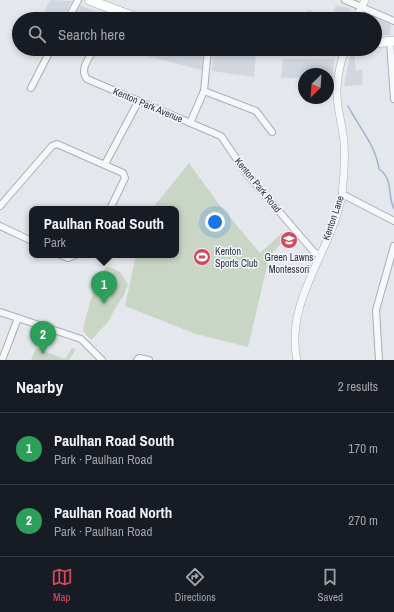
<!DOCTYPE html>
<html lang="en">
<head>
<meta charset="utf-8">
<style>
	:root { --surface:#171b24; --page:#242831; --text:#f1f3f6; --muted:#9ea1a6; --line:#363941; --accent:#d1495b }
	body { margin:0; font-family:"Archivo Narrow",sans-serif; background:var(--page); color:var(--text) }
	.compass { position:absolute; left:298px; top:68px; width:36px; height:36px; border-radius:50%; background:var(--surface); box-shadow:0 2px 6px #0003; rotate:205deg }
	.you { position:absolute; left:215px; top:222px; width:14px; height:14px; margin:-10px; border:3px solid #fff; border-radius:50%; background:#1a73e8; box-shadow:0 0 0 6px #1a73e833 }
	.badge { display:grid; place-items:center; width:26px; height:26px; border-radius:50%; background:var(--accent); color:#fff; font-size:13px; font-weight:700 }
	.pin { position:absolute; translate:-50% -33px; filter:drop-shadow(0 1px 2px #0008) }
	.pin::after { content:''; position:absolute; top:21px; width:14px; height:12px; background:inherit; clip-path:polygon(0 0,100% 0,50% 100%) }
	.popup { position:absolute; left:29px; top:206px; width:150px; height:52px; box-sizing:border-box; display:grid; place-content:center; border-radius:8px; background:var(--surface); filter:drop-shadow(0 1px 3px #0005); font-size:13px; white-space:nowrap; color:var(--muted) }
	.popup b { font-size:15px; color:var(--text) }
	.popup::after { content:''; position:absolute; left:50%; top:100%; margin-left:-8px; border:8px solid transparent; border-top-color:var(--surface) }
	.list { margin:0; padding:0; list-style:none }
	h2 { display:flex; justify-content:space-between; align-items:center; height:52px; margin:0; padding:0 16px; font-size:17px }
	h2 small { font-size:13px; font-weight:400; color:var(--muted) }
	.list li { display:grid; grid-template-columns:26px 1fr auto; gap:12px; align-items:center; box-sizing:border-box; height:72px; padding:0 16px; border-top:1px solid var(--line) }
	.list b { display:block; font-size:15px; white-space:nowrap }
	.list p { margin:0; font-size:13px; white-space:nowrap; color:var(--muted) }
	.list em { font-size:13px; font-style:normal; color:var(--muted) }
	.icon { flex:none; width:22px; height:22px; fill:none; stroke:currentColor; stroke-width:2; stroke-linecap:round; stroke-linejoin:round }
	.map { position:relative; flex:none; width:394px; height:360px; overflow:hidden }
	.search { position:absolute; background:var(--surface); box-shadow:0 2px 6px #0003; left:12px; right:12px; top:12px; height:44px; display:flex; align-items:center; gap:10px; box-sizing:border-box; padding:0 14px; border-radius:22px; color:var(--muted); font-size:15px }
	.sheet { height:196px; background:var(--surface) }
	nav { display:flex; justify-content:space-around; align-items:center; box-sizing:border-box; height:56px; border-top:1px solid var(--line); background:var(--surface); font-size:11px; color:var(--muted) }
	nav a { display:grid; justify-items:center; gap:2px }
	nav .on { color:var(--accent) }
	.map>svg:first-child { display:block }
	.built { fill:#d2d6de }
	.green { fill:#c9d6c5 }
	.lines { fill:none; stroke-linecap:round; stroke-linejoin:round }
	.stream { stroke:#9fb4cc; stroke-width:1.5 }
	.minor-casing { stroke:#a9aeb7; stroke-width:8 }
	.tertiary-casing { stroke:#a9aeb7; stroke-width:8 }
	.primary-casing { stroke:#a3abb8; stroke-width:10 }
	.minor { stroke:#f7f8fa; stroke-width:6 }
	.tertiary { stroke:#f7f8fa; stroke-width:7 }
	.primary { stroke:#fff; stroke-width:9 }
	.labels { text-anchor:middle; dominant-baseline:central; stroke-width:3; stroke-linejoin:round; paint-order:stroke }
	.street-label { font-size:10px; fill:#2b3445; stroke:#f4f6f9 }
	.poi-label { font-size:10px; fill:#2b3445; stroke:#f4f6f9; text-anchor:start }
</style>
</head>
<body>
<div class="map">
<svg width="394" height="360" viewBox="0 0 394 360">
	<rect width="100%" height="100%" fill="#e4e7ec"/>
	<!-- built -->
	<g class="built">
		<polygon points="50,0 72,1 63,19 53,19 43,14"/>
		<polygon points="80,5 105,16 104,19 73,19"/>
		<polygon points="336,5 351,9 347,19 306,19 308,10 331,18"/>
		<polygon points="363,13 391,25 390,35 375,36 375,19 361,19"/>
		<polygon points="122,49 203,49 202,70 154,58"/>
		<polygon points="213,49 233,49 256,53 254,77 212,71"/>
		<polygon points="351,52 354,52 356,70 362,70 363,85 344,86"/>
		<polygon points="283,59 334,59 333,79 328,79 328,74 304,74 304,78 281,78"/>
	</g>
	<!-- green -->
	<g class="green">
		<polygon points="189,163 218,203 260,253 282,233 287,238 267,258 268,262 248,347 196,334 125,306 136,255 176,255 176,209 152,209"/>
		<path d="M 108,266 L 120,272 L 128,284 L 124,295 L 116,307 L 108,322 L 91,340 L 83,331 C 86,316 96,274 108,266 Z"/>
		<polygon points="36,348 65,359 72,348 76,349 69,360 31,360"/>
	</g>
	<g class="lines">
		<!-- stream -->
		<path class="stream" d="M 348,106 C 359,127 376,146 379,169 C 394,179 387,195 394,209"/>
		<!-- minor casing -->
		<g class="minor-casing">
			<g id="minor">
				<polyline points="345,0 394,21"/>
				<polyline points="68,19 78,0"/>
				<polyline points="109,19 113,10"/>
				<polyline points="390,41 394,99"/>
				<path d="M 94,49 C 89,59 79,69 87,79 L 221,136 L 246,173 L 314,252 L 320,255"/>
				<polyline points="31,88 51,49"/>
				<polyline points="204,91 256,111 272,132"/>
				<polyline points="190,123 204,91 208,49"/>
				<polyline points="105,164 138,102"/>
				<polyline points="342,194 394,221"/>
				<polyline points="0,206 52,146 57,144 123,173 125,178 110,209"/>
				<polyline points="0,226 32,241"/>
				<polyline points="61,255 68,258 75,255"/>
				<polyline points="0,312 81,339 102,360"/>
				<polyline points="2,360 18,318"/>
				<polyline points="137,360 139,358 149,360"/>
				<polyline points="379,360 376,310 394,246"/>
			</g>
		</g>
		<!-- tertiary casing -->
		<g class="tertiary-casing">
			<g id="tertiary">
				<polyline points="356,19 365,0"/>
				<path d="M 297,360 C 284,301 333,249 342,194 C 344,178 345,158 344,142 C 342,121 334,100 338,79 C 339,69 342,58 345,49"/>
			</g>
		</g>
		<!-- primary casing -->
		<g class="primary-casing">
			<g id="primary">
				<polyline points="89,0 140,19"/>
				<polyline points="375,43 394,41"/>
			</g>
		</g>
		<!-- minor -->
		<use href="#minor" class="minor"/>
		<!-- tertiary -->
		<use href="#tertiary" class="tertiary"/>
		<!-- primary -->
		<use href="#primary" class="primary"/>
	</g>
	<!-- icons -->
	<defs>
		<g id="school-disc" transform="scale(0.9)"><circle r="9.5" fill="#d1495b" stroke="#f4f6f9"/><path d="M0-5L7-2L0 1L-7-2ZM-4 1L0 2.5L4 1V4Q0 6-4 4Z" fill="#fff"/></g>
		<g id="stadium-disc" transform="scale(0.9)"><circle r="9.5" fill="#d1495b" stroke="#f4f6f9"/><path d="M0-5a6.5 5 0 1 0 0 10a6.5 5 0 1 0 0-10ZM-3.5-1.8h7v3.6h-7Z" fill="#fff"/></g>
	</defs>
	<g fill-rule="evenodd">
		<use href="#school-disc" x="289" y="240"/>
		<use href="#stadium-disc" x="202" y="257"/>
	</g>
	<g class="labels">
		<!-- street labels -->
		<g class="street-label">
			<text transform="translate(148 105) rotate(23)">Kenton Park Avenue</text>
			<text transform="translate(258 185) rotate(51)">Kenton Park Road</text>
			<text transform="translate(333 218) rotate(-71)">Kenton Lane</text>
		</g>
		<!-- poi labels -->
		<g class="poi-label">
			<text x="215" y="251">Kenton<tspan x="215" dy="12">Sports Club</tspan></text>
			<text x="289" y="257" text-anchor="middle">Green Lawns<tspan x="289" dy="12">Montessori</tspan></text>
		</g>
	</g>
</svg>
<svg class="compass" viewBox="-18 -18 36 36"><path d="M0-13l5 13h-10z" fill="#e53935"/><path d="M0 13l5-13h-10z" fill="#9ea1a6"/></svg>
<div class="you"></div>
<div class="pin badge" style="left:104px;top:304px;background:#2e9e5b">1</div>
<div class="popup"><b>Paulhan Road South</b>Park</div>
<div class="pin badge" style="left:43px;top:354px;background:#2e9e5b">2</div>
<div class="search"><svg class="icon" aria-label="search" viewBox="0 0 24 24"><circle cx="10" cy="10" r="6"/><path d="M15 15l6 6"/></svg>Search here</div>
</div>
<section class="sheet">
<h2>Nearby<small>2 results</small></h2>
<ul class="list">
<li><span class="badge" style="background:#2e9e5b">1</span><div><b>Paulhan Road South</b><p>Park · Paulhan Road</p></div><em>170 m</em></li>
<li><span class="badge" style="background:#2e9e5b">2</span><div><b>Paulhan Road North</b><p>Park · Paulhan Road</p></div><em>270 m</em></li>
</ul>
</section>
<nav>
<a class="on"><svg class="icon" aria-label="map" viewBox="0 0 24 24"><path d="M3 6l6-2 6 2 6-2v14l-6 2-6-2-6 2zM9 4v14M15 6v14"/></svg>Map</a>
<a><svg class="icon" aria-label="directions" viewBox="0 0 24 24"><path d="M12 3l9 9-9 9-9-9zM9 14v-3h6M13 9l2 2-2 2"/></svg>Directions</a>
<a><svg class="icon" aria-label="saved" viewBox="0 0 24 24"><path d="M7 4h10v16l-5-4-5 4z"/></svg>Saved</a>
</nav>
</body>
</html>
